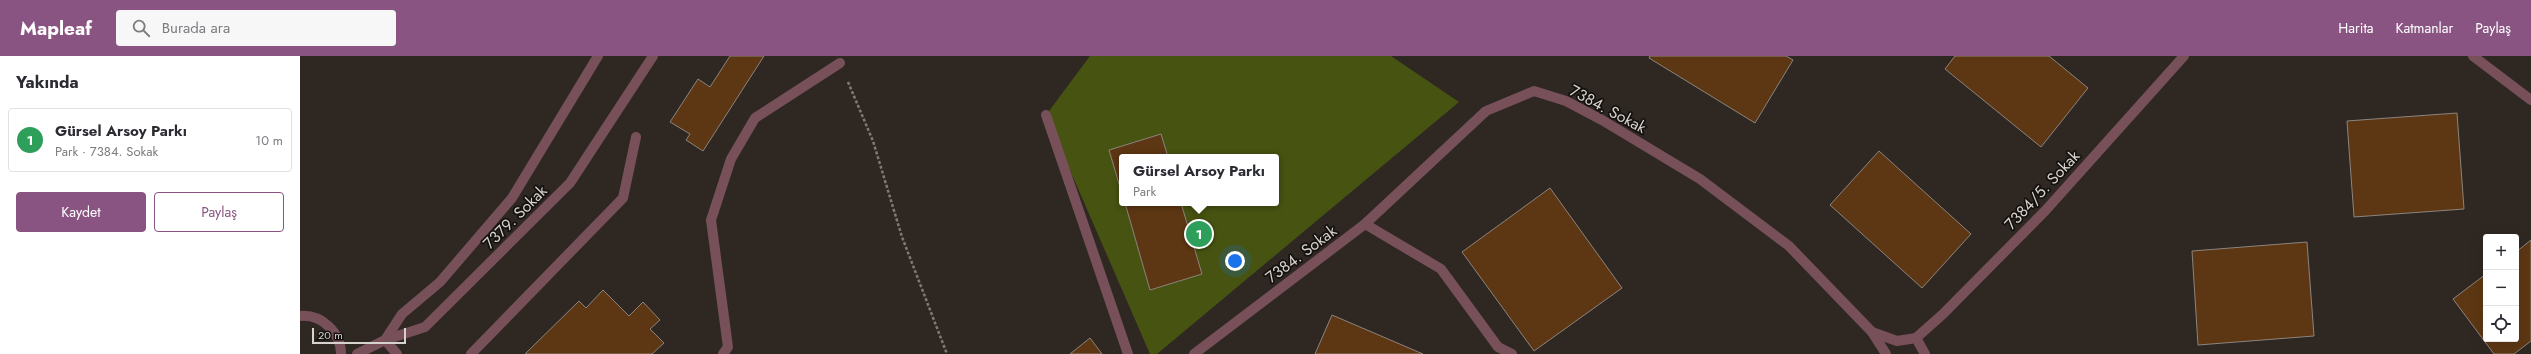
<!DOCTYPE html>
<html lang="tr">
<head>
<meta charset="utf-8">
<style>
	:root { --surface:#fff; --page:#f7f7f7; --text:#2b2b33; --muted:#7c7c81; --line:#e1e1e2; --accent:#8a5482 }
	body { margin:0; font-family:Jost,sans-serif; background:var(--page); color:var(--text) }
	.controls { position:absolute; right:12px; bottom:12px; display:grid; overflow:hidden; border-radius:4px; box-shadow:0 4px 16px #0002 }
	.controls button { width:36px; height:36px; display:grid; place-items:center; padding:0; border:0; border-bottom:1px solid var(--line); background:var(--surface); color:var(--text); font:20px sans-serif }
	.scale { position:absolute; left:12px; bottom:10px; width:94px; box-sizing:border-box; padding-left:4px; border:2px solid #d6d2ce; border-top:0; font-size:11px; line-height:14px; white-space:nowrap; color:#d6d2ce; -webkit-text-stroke:3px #14110f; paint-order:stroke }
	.you { position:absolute; left:935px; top:205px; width:14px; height:14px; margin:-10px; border:3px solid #fff; border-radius:50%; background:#1a73e8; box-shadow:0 0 0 6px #1a73e833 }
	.badge { display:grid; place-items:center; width:26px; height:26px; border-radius:50%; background:var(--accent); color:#fff; font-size:13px; font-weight:700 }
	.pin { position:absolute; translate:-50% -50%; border:2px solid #fff; box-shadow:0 1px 4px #0006 }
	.popup { position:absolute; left:819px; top:98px; width:160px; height:52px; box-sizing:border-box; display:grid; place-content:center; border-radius:4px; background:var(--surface); filter:drop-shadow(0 1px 3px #0005); font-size:13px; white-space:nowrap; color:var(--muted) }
	.popup b { font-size:15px; color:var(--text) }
	.popup::after { content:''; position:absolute; left:50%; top:100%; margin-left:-8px; border:8px solid transparent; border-top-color:var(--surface) }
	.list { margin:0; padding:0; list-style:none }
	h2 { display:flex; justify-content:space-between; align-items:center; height:52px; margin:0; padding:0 16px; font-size:17px }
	h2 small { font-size:13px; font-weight:400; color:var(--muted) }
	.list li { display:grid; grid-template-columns:26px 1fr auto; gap:12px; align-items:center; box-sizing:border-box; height:64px; margin:0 8px 8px; padding:0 8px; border:1px solid var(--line); border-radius:4px }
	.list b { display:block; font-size:15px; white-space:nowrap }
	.list p { margin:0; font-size:13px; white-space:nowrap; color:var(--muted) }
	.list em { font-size:13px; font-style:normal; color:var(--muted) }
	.actions { display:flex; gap:8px; padding:12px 16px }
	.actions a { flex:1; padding:9px 0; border:1px solid var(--accent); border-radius:4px; text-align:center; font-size:14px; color:var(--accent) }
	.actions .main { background:var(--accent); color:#fff }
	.icon { flex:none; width:22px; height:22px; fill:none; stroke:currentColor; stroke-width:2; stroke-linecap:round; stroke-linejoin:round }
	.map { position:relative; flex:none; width:2231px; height:298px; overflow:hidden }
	header { display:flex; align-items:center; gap:24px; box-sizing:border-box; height:56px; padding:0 20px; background:var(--accent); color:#fff }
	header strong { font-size:19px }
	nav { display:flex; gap:22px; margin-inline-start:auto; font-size:14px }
	.search { width:280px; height:36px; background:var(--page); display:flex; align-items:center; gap:10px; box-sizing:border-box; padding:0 14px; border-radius:4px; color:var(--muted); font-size:15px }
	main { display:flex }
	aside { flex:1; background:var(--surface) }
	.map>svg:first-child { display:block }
	.green { fill:#475311; fill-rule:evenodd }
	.building { fill:#5d3713; stroke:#8c847d }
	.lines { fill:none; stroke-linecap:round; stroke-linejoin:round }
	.path { stroke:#7f7a75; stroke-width:2.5; stroke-dasharray:3 2; stroke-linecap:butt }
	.minor { stroke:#78505a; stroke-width:10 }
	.labels { text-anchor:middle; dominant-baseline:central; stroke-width:3.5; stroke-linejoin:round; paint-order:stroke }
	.street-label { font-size:16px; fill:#d6d2ce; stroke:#14110f }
</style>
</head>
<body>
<header>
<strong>Mapleaf</strong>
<div class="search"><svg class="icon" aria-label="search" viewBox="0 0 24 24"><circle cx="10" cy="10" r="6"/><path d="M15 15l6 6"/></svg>Burada ara</div>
<nav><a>Harita</a><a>Katmanlar</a><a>Paylaş</a></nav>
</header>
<main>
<aside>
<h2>Yakında<small></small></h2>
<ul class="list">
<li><span class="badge" style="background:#2e9e5b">1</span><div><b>Gürsel Arsoy Parkı</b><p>Park · 7384. Sokak</p></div><em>10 m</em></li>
</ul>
<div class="actions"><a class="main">Kaydet</a><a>Paylaş</a></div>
</aside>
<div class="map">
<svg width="2231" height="298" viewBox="0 0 2231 298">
	<rect width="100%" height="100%" fill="#2f2822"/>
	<!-- green -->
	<path class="green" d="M 790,0 L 1091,0 L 1159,46 L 857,298 L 850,298 L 746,59 ZM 822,101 L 976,101 L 976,147 L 822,147 Z"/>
	<!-- building -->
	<g class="building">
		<polygon points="430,0 464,0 403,95 386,84 390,78 370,66 398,23 410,31"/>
		<polygon points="1350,0 1486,0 1493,4 1455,67 1349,2"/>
		<polygon points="1655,0 1749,0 1788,32 1741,91 1645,13"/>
		<polygon points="2157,57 2164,153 2054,161 2047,65"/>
		<polygon points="861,78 868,101 822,101 822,138 809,94"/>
		<polygon points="1579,95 1671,178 1622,232 1530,149"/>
		<polygon points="1250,132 1322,232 1234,295 1162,196"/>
		<polygon points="825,147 881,147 902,218 850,234"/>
		<polygon points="2231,184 2231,285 2214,298 2194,298 2153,243 2186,218 2186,283 2216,283 2216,196"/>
		<polygon points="2007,186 2014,280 1898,289 1892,195"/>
		<polygon points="303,234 329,260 343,246 360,264 350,273 364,287 352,298 225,298 279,245 286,252"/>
		<polygon points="1032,259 1123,298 1015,298"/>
		<polygon points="790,282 802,298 770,298"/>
	</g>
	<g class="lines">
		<!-- path -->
		<polyline class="path" points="548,26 573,85 602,181 647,298"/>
		<!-- minor -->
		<g class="minor">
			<polyline points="2173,0 2231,44"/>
			<polyline points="746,59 828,298"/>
			<polyline points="1065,168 1141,213 1198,291 1212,298"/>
			<path d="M 0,260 C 22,258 41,277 41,298"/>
			<polyline points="1572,276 1586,298"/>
			<polyline points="1616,282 1643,258 1745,155 1884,0"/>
			<polyline points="1616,282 1625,298"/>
			<polyline points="57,298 85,284 125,271 270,127 353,0"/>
			<polyline points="97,298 85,284 102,258 140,226 212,142 298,0"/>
			<polyline points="171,298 323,142 336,81"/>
			<polyline points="423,298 428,291 411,164 431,103 455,62 540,7"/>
			<polyline points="894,298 1065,168 1186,55 1234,35 1266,45 1302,64 1400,123 1489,190 1572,276 1597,285 1616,282"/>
		</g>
	</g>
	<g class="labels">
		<!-- street labels -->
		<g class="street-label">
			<text transform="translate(1308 53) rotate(28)">7384. Sokak</text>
			<text transform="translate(1742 134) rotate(-47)">7384/5. Sokak</text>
			<text transform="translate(215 161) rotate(-45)">7379. Sokak</text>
			<text transform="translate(1001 198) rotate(-37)">7384. Sokak</text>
		</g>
	</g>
</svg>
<div class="controls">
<button>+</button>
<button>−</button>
<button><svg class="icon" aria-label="locate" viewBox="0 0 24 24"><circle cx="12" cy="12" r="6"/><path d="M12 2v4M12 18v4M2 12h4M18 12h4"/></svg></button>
</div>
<div class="scale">20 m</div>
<div class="you"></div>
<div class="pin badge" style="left:899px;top:178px;background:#2e9e5b">1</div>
<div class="popup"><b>Gürsel Arsoy Parkı</b>Park</div>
</div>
</main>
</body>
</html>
